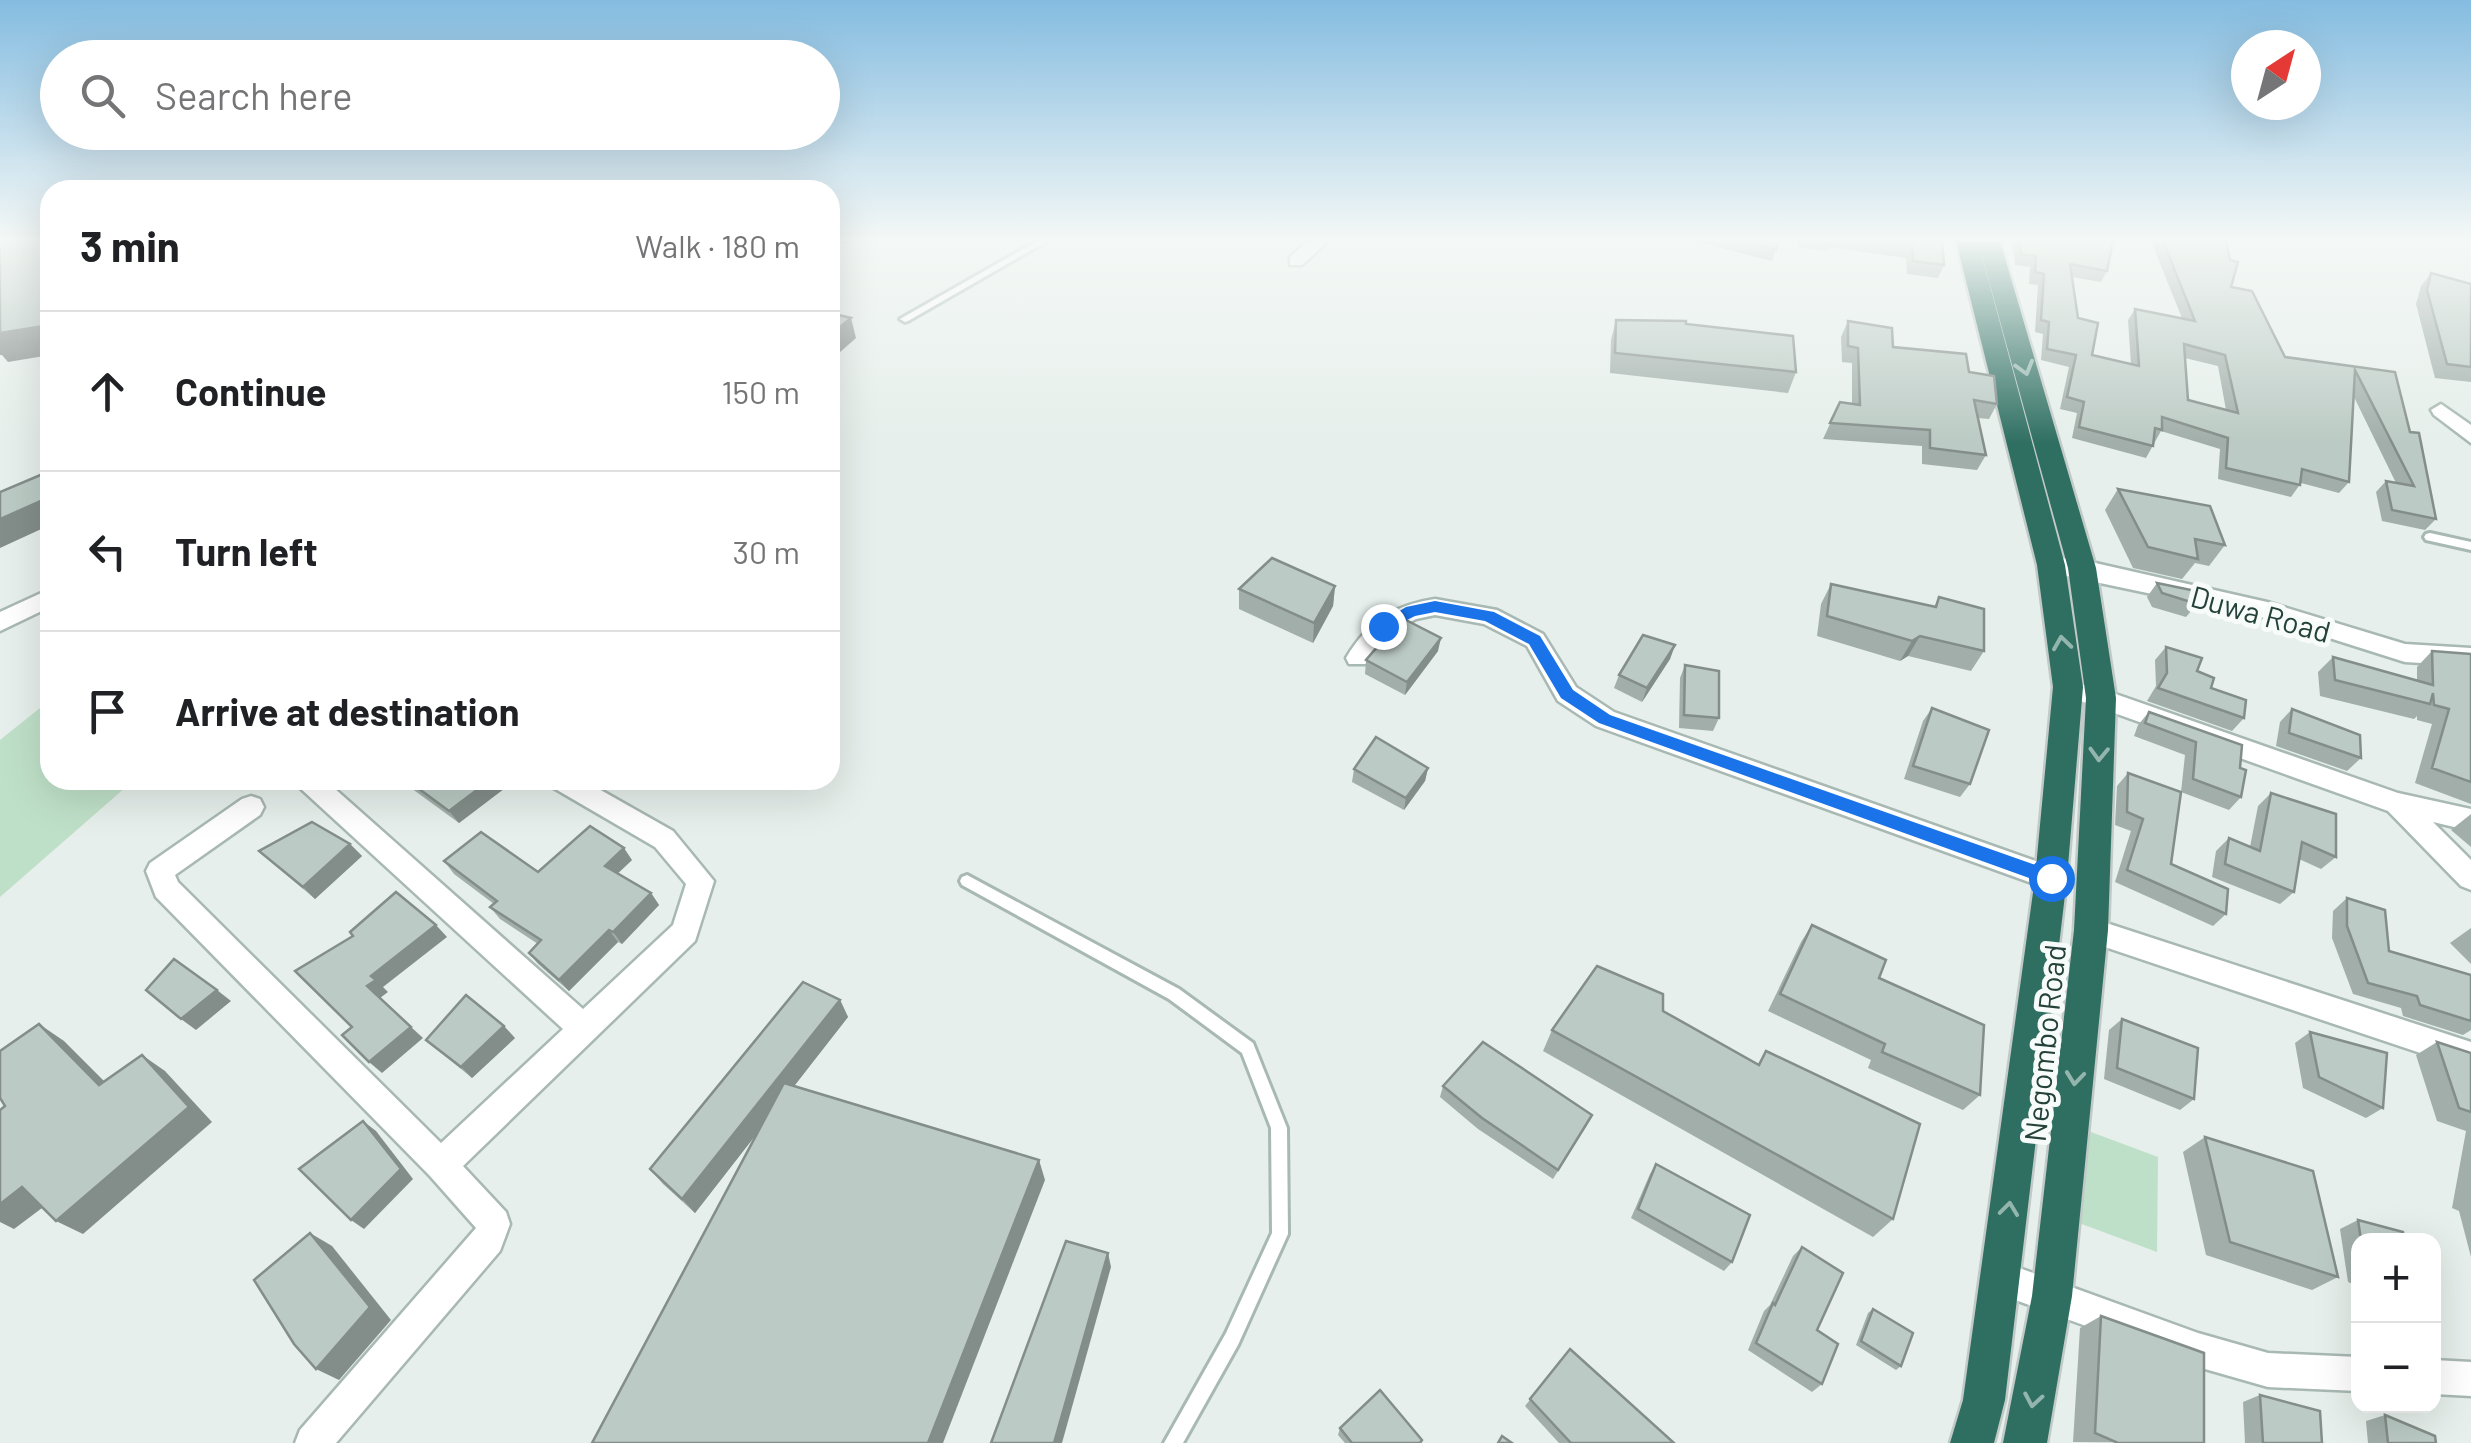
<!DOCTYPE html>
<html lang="en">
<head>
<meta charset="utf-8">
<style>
	:root { --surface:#fff; --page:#f2f2f2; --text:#202124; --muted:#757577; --line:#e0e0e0 }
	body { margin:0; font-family:Barlow,sans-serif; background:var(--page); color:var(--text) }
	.controls { position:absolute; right:30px; bottom:30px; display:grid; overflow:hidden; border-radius:20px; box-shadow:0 10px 40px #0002 }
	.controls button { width:90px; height:90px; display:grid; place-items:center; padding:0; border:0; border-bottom:2px solid var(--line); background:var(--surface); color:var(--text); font:50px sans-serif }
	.compass { position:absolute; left:2231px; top:30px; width:90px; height:90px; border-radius:50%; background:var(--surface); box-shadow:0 10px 40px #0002; rotate:36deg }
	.stop { position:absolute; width:30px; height:30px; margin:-22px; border:8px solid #1a73e8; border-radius:50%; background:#fff }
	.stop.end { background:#1a73e8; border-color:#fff; box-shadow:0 2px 10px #0008 }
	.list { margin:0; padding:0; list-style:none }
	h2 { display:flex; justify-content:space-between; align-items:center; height:130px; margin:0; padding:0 40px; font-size:42px }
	h2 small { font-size:32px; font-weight:400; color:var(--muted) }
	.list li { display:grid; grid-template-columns:65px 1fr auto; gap:30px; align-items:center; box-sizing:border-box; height:160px; padding:0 40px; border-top:2px solid var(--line) }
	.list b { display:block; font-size:38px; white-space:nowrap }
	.list em { font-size:32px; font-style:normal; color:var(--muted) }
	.icon { flex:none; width:55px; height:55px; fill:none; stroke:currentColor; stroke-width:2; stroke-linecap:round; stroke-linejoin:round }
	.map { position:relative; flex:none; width:2471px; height:1443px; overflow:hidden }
	.search { position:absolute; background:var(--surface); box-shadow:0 10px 40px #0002; left:40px; top:40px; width:800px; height:110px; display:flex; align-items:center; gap:25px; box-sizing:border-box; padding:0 35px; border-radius:55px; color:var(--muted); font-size:38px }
	.panel { position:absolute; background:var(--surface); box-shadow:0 10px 40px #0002; left:40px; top:180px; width:800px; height:610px; border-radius:30px }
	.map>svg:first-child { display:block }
	.green { fill:#bfe0c8 }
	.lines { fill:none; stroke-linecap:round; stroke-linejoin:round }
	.canal { fill:#8ec9d4; fill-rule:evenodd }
	.lane-casing { stroke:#a8b8b2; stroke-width:6 }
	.street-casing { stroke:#a8b8b2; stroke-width:5 }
	.highway-casing { stroke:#c2cac8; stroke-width:5 }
	.lane { fill:#fff; fill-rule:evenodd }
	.street { fill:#fff; fill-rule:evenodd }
	.highway { fill:#2f6f62; fill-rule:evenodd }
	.wall { fill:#a1aea9; fill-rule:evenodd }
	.shaded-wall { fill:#838d89 }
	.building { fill:#bbcac4; stroke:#838d89; stroke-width:2.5; fill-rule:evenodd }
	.oneway { stroke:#93b5ae }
	.route { fill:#1a73e8 }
	.labels { text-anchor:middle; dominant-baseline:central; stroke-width:10; stroke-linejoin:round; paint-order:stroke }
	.street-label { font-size:30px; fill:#24423a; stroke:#f7fbf9 }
</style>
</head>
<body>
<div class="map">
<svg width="2471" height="1443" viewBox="0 0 2471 1443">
	<rect width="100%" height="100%" fill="#e6efeb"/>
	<!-- green -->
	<g class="green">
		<polygon points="50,700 50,780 134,780 0,897 0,740"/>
		<polygon points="2083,1129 2158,1157 2157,1252 2079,1223"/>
	</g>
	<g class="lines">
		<!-- canal -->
		<polygon class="canal" points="830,241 848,241 830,250"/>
		<!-- lane casing -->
		<g class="lane-casing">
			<g id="lane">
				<polygon points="1037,241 1047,241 908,321 905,322 900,319"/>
				<polygon points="2430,533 2471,542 2471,550 2426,540 2424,537 2426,534"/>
				<polygon points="967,875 1179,989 1253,1043 1287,1128 1288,1234 1238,1345 1183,1443 1164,1443 1226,1333 1272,1233 1271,1128 1242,1053 1169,999 962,885 960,881 962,877"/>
			</g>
		</g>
		<!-- street casing -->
		<g class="street-casing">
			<g id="street">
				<polygon points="1308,241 1328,241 1302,265 1290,265 1290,257"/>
				<polygon points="2441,404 2471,425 2471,443 2434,415 2431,410"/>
				<polygon points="2051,557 2082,560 2267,602 2405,644 2471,648 2471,666 2405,662 2266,618 2043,571 2040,565"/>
				<polygon points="50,589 50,607 0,631 0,612"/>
				<path d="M 1435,599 L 1497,610 L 1543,634 L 1576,687 L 1614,712 L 2061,870 L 2065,878 L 2061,886 L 2051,890 L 1596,726 L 1558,701 L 1527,646 L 1484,624 L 1435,615 L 1416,619 L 1391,632 L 1367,664 L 1349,664 L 1346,658 C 1367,622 1394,605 1435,599 Z"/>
				<polygon points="2087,684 2398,793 2471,809 2471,831 2433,822 2471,860 2471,890 2461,886 2388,811 2078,700 2075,693 2078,686"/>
				<polygon points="297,780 325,780 583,1009 673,925 686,884 655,847 552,787 548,780 583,780 673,831 714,881 695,941 463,1166 506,1212 510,1224 500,1251 336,1443 295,1443 300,1430 476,1228 430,1176 156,897 146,871 150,863 242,799 251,796 260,799 264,807 260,815 175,875 178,882 441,1143 563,1029 300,788"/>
				<polygon points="2091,918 2471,1042 2471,1070 2081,939 2077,930 2081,921"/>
				<polygon points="2000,1261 2198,1333 2268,1353 2358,1357 2358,1391 2268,1387 2198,1367 1988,1290 1983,1278 1988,1266"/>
				<polygon points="2434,1360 2471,1362 2471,1396 2434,1394"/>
			</g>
		</g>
		<!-- highway casing -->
		<g class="highway-casing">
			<g id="highway">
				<polygon points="1956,241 1978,241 2065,565 2083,687 2067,878 2005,1400 1994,1443 1950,1443 1963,1400 2035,878 2053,687 2037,565"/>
				<polygon points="1978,241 2000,241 2096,568 2116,698 2108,930 2072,1296 2047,1443 2003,1443 2032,1296 2074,930 2086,698 2068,568"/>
			</g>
		</g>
		<!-- lane -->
		<use href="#lane" class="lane"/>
		<!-- street -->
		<use href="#street" class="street"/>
		<!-- highway -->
		<use href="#highway" class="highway"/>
	</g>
	<!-- wall -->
	<g class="wall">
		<polygon points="1693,241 1779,241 1772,261"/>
		<polygon points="1799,241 1942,241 1944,265 1938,278 1907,274 1906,258 1829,247 1827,251 1798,247"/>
		<path d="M 2012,241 L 2113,241 L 2107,271 L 2101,282 L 2072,277 L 2078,318 L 2092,355 L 2131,364 L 2128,320 L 2135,309 L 2182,318 L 2151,241 L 2226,241 L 2231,287 L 2285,357 L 2395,372 L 2410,432 L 2436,519 L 2425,530 L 2382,521 L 2376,492 L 2386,481 L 2396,483 L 2354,397 L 2349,482 L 2339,493 L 2301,483 L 2291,497 L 2218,479 L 2220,449 L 2161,431 L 2146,458 L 2072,438 L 2077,413 L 2060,409 L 2069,367 L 2041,360 L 2043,334 L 2035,332 L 2038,285 L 2029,284 L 2030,267 L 2015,265 ZM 2185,358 L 2218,366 L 2226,410 L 2188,400 Z"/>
		<polygon points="2431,273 2471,284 2471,382 2435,378 2416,304 2421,286"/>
		<polygon points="1616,320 1686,324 1796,372 1788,393 1610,373 1611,340"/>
		<polygon points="1848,321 1893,347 1969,372 1997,404 1989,419 1978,418 1986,455 1977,470 1922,464 1922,446 1823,439 1840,402 1852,404 1852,363 1842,362 1841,337"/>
		<polygon points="2118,489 2225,545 2209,566 2195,563 2182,579 2133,568 2105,510"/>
		<polygon points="2157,583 2197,604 2186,617 2152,607 2147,597"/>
		<polygon points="1831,584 1934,607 1939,597 1984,651 1971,671 1908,656 1900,661 1817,636 1821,604"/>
		<polygon points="1335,586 1333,606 1313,643 1239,609 1239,589"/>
		<polygon points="1675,645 1670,659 1642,702 1614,688 1619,675"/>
		<polygon points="2166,647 2197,671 2211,688 2244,718 2232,731 2147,701 2156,686 2155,660"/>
		<polygon points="1438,651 1405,695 1365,674 1366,660"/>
		<polygon points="2432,651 2471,654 2471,804 2415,783 2432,724 2417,720 2417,716 2414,719 2320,696 2318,672 2333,657 2417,680 2417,667"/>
		<polygon points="1685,665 1719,718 1713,731 1679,728 1680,678"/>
		<polygon points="1932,708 1970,784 1960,797 1904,779 1923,721"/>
		<polygon points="2292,709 2361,758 2347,771 2276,746 2280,722"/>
		<polygon points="2149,712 2240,768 2241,797 2229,810 2181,792 2185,755 2134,736 2138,725"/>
		<polygon points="1428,768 1425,781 1404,810 1352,782 1354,769"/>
		<polygon points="2128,773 2171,864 2226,914 2213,926 2115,882 2131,831 2115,825 2117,786"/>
		<polygon points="400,780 505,780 509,785 459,823"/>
		<polygon points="2271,793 2336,857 2321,869 2299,859 2294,892 2280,904 2212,877 2216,851 2229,838 2250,847 2258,806"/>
		<polygon points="2471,814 2471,847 2451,830"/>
		<polygon points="350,844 362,856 315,899 259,851"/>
		<polygon points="632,860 618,873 651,893 659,905 622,944 618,942 569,991 538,964 529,953 538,944 500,919 490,907 494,904 454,874 444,861 538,872"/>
		<polygon points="2347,898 2389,951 2471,975 2471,1030 2463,1035 2403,1016 2401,1008 2353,994 2332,938 2333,911"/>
		<polygon points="1812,925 1879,978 1980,1095 1963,1110 1868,1068 1871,1060 1768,1011 1801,942"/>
		<polygon points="2471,928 2471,964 2450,943"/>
		<polygon points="840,1000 848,1017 794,1086 1045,1180 757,1133 695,1213 663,1184 650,1169"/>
		<polygon points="1663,1011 1758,1064 1766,1051 1893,1219 1873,1237 1543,1051 1552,1030"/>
		<polygon points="2122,1019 2194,1099 2180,1110 2104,1079 2109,1030"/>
		<polygon points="2310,1032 2383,1108 2366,1118 2303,1088 2295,1043"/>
		<polygon points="515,1038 472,1078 426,1040"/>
		<polygon points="2437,1042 2471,1053 2471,1257 2459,1211 2452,1208 2466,1131 2437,1121 2416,1055"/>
		<polygon points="1443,1086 1587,1125 1553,1179 1478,1129 1440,1097"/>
		<polygon points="2205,1137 2338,1277 2312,1290 2206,1255 2183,1152"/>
		<polygon points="1656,1164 1732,1262 1724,1271 1631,1218 1650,1174"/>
		<polygon points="2358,1220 2404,1240 2358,1240 2358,1286 2348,1282 2340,1229"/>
		<polygon points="1802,1247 1817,1330 1822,1384 1812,1392 1748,1350 1764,1311 1770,1305 1793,1256"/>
		<polygon points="1873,1309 1901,1366 1896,1370 1856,1345 1868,1313"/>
		<polygon points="2101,1316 2204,1443 2073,1442 2080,1328"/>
		<polygon points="1570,1349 1674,1443 1559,1443 1525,1406"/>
		<polygon points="2260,1395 2322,1443 2245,1443 2243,1402"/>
		<polygon points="2385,1415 2436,1443 2368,1443 2366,1421"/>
		<polygon points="1340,1428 1422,1440 1421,1443 1345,1443 1338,1435"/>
	</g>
	<!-- shaded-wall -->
	<g class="shaded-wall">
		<polygon points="851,318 856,338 830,361 830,335"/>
		<polygon points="50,325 50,355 8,362 2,355 0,355 0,333"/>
		<polygon points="50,497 50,525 0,548 0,519"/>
		<polygon points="1335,586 1333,606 1313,643 1314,623"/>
		<polygon points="1920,636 1908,656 1900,661 1912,641"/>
		<polygon points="1441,638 1438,651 1405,695 1407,682"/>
		<polygon points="1675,645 1670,659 1642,702 1647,688"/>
		<polygon points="1428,768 1425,781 1404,810 1406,798"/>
		<polygon points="490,780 505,780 509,785 459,823 449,811"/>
		<polygon points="350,844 362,856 315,899 303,887"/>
		<polygon points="624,848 632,860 613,878 605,866"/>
		<polygon points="651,893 659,905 622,944 613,932"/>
		<polygon points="436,925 447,937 383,987 388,992 380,998 367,986 371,976"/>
		<polygon points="609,930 618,942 569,991 559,980"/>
		<polygon points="217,990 231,1001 196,1030 181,1019"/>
		<polygon points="840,1000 848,1017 695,1213 682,1199"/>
		<polygon points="39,1024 64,1041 124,1101 99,1085"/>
		<polygon points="504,1026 515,1038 472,1078 461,1067"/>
		<polygon points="411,1027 423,1038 382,1073 369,1062"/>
		<polygon points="142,1055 165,1071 212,1122 83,1234 56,1221"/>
		<polygon points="363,1121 376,1131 413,1179 364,1229 351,1220"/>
		<polygon points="1039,1160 1045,1180 943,1443 928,1443"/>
		<polygon points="22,1187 50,1202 14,1229 0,1222 0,1204"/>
		<polygon points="310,1233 332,1246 391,1320 339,1380 316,1369"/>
		<polygon points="1108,1253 1111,1267 1062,1443 1054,1443"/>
	</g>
	<!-- building -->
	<g class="building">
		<polygon points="8,241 50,241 50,325 0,333 0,244"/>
		<polygon points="1740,241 1779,241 1776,250"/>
		<polygon points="1881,241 1942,241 1944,265 1913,261 1912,245"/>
		<path d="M 2019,241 L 2113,241 L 2107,271 L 2070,264 L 2078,318 L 2098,323 L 2092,355 L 2139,366 L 2135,309 L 2195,321 L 2163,241 L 2226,241 L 2230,260 L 2238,262 L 2231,287 L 2252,291 L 2285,357 L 2395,372 L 2410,432 L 2419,433 L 2436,519 L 2392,510 L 2386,481 L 2414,486 L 2355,370 L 2349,482 L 2302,469 L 2300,485 L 2226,468 L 2228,438 L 2162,417 L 2162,430 L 2155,428 L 2153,446 L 2079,427 L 2084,402 L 2067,397 L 2076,355 L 2047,349 L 2049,322 L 2041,320 L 2044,274 L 2035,272 L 2036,256 L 2021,254 ZM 2184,344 L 2225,355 L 2238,413 L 2188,400 Z"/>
		<polygon points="2431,273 2471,284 2471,367 2447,364 2427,290"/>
		<polygon points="830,313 851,318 830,335"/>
		<polygon points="1616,320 1686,321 1686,324 1793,336 1796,372 1615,353"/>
		<polygon points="1848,321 1892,328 1893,347 1966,354 1969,372 1994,376 1997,404 1974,400 1986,455 1930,448 1930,430 1830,423 1840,402 1860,405 1858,348 1848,346"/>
		<polygon points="50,471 50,497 0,519 0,492"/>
		<polygon points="2118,489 2210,506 2225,545 2195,539 2198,559 2148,547"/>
		<polygon points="1272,558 1335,586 1314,623 1239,589"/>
		<polygon points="2157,583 2196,591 2197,604 2162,593"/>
		<polygon points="1831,584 1936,607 1939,597 1984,609 1984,651 1920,636 1912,641 1827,616"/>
		<polygon points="1402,618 1441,638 1407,682 1366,660"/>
		<polygon points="1643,635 1675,645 1647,688 1619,675"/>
		<polygon points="2166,647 2202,658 2197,671 2214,678 2211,688 2246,700 2244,718 2158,688 2167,673"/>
		<polygon points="2432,651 2471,654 2471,782 2432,768 2449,709 2434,705 2433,693 2430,704 2335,680 2333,657 2433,685"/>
		<polygon points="1685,665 1719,671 1719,718 1684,715"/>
		<polygon points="1932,708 1989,730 1970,784 1913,766"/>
		<polygon points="2292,709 2360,735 2361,758 2289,733"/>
		<polygon points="2149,712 2242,745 2240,768 2246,770 2241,797 2193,779 2196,742 2145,723"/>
		<polygon points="1376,737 1428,768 1406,798 1354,769"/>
		<polygon points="2128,773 2181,792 2171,864 2228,889 2226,914 2127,870 2143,819 2127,812"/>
		<polygon points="407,780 490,780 449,811"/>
		<polygon points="2271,793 2336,814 2336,857 2302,842 2294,892 2225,864 2229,838 2260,851"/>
		<polygon points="312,822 350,844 303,887 259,851"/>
		<polygon points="590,826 624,848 605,866 651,893 613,932 609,930 559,980 529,953 541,940 490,907 497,901 444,861 481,832 538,872"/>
		<polygon points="396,892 436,925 371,976 376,980 367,986 411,1027 369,1062 342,1035 352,1027 295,971 353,936 350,932"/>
		<polygon points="2347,898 2385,910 2389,951 2471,975 2471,1021 2420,1005 2417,996 2368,983 2347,926"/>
		<polygon points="1812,925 1886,960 1879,978 1984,1025 1980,1095 1882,1052 1885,1044 1780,994"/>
		<polygon points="174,959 217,990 181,1019 146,990"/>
		<polygon points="1597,966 1663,994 1663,1011 1759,1065 1766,1051 1920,1124 1893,1219 1552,1030"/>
		<polygon points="803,982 840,1000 682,1199 650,1169"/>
		<polygon points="466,995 504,1026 461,1067 426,1040"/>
		<polygon points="2122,1019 2198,1048 2194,1099 2117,1068"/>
		<polygon points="39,1024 99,1085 142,1055 189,1107 56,1221 22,1187 0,1204 0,1110 5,1106 0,1098 0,1051"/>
		<polygon points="2310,1032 2387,1053 2383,1108 2319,1077"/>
		<polygon points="1483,1042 1592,1115 1558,1170 1482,1118 1443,1086"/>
		<polygon points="2437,1042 2471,1053 2471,1112 2459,1108"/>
		<polygon points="784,1083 1039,1160 928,1443 592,1443"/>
		<polygon points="363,1121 401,1169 351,1220 299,1169"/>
		<polygon points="2205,1137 2313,1171 2338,1277 2230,1242"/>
		<polygon points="1656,1164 1750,1215 1732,1262 1638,1209"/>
		<polygon points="2358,1220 2403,1232 2404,1240 2361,1240"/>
		<polygon points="310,1233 370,1307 316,1369 294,1344 254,1280"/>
		<polygon points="1066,1241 1108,1253 1054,1443 991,1443"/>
		<polygon points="1802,1247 1843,1273 1817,1330 1838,1344 1822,1384 1756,1343 1773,1303 1775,1305"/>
		<polygon points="1873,1309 1913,1333 1901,1366 1861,1341"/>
		<polygon points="2101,1316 2204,1353 2204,1443 2118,1443 2095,1433"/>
		<polygon points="1570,1349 1674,1443 1571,1443 1530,1399"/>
		<polygon points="1380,1390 1422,1440 1420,1443 1352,1443 1340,1428"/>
		<polygon points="2260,1395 2320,1411 2322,1443 2263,1443"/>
		<polygon points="2385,1415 2435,1436 2436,1443 2388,1443"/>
		<polygon points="1502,1436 1512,1443 1498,1443"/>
	</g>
	<!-- one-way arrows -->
	<defs><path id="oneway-chevron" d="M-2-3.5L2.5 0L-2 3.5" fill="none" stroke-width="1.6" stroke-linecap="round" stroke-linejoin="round" transform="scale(2.5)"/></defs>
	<g class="oneway">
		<use href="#oneway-chevron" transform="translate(2025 368) rotate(74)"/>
		<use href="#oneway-chevron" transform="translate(2062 643) rotate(-98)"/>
		<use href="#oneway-chevron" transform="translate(2099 754) rotate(92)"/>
		<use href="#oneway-chevron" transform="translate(2075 1078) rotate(96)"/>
		<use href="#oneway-chevron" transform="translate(2009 1209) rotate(-83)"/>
		<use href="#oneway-chevron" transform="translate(2033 1400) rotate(100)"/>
	</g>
	<!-- sky -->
	<linearGradient id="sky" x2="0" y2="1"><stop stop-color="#84bce0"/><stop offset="0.54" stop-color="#f4f8f6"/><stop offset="1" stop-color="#f4f8f6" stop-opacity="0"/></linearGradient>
	<rect width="2471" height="443" fill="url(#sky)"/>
	<!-- route -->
	<polygon class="route" points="1435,601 1494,612 1540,636 1573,690 1610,715 2058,873 2060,878 2051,886 1599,723 1561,698 1529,644 1485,621 1435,612 1415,616 1383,632 1375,626 1406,607"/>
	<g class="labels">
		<!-- street labels -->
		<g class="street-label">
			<text transform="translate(2261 613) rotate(15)">Duwa Road</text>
			<text transform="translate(2044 1043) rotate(-84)">Negombo Road</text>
		</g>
	</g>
</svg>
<div class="controls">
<button>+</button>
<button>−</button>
</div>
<svg class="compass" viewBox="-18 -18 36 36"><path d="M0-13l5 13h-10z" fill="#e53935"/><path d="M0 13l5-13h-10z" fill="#757577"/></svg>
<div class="stop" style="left:2051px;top:878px"></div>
<div class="stop end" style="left:1383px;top:626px"></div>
<div class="search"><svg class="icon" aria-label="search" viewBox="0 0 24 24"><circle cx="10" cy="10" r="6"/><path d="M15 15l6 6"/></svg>Search here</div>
<section class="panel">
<h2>3 min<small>Walk · 180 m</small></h2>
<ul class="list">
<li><svg class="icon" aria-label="ahead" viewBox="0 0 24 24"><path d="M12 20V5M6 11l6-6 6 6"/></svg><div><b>Continue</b></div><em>150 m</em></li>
<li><svg class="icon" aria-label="left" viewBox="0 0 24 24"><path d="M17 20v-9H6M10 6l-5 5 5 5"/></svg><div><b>Turn left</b></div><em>30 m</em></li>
<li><svg class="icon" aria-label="arrive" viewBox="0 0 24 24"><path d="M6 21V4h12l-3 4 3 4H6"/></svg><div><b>Arrive at destination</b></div></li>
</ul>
</section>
</div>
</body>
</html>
